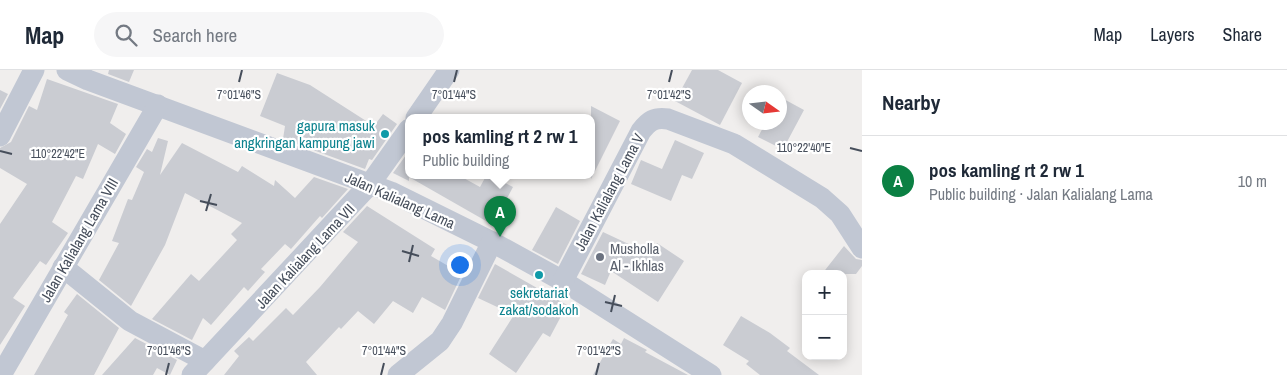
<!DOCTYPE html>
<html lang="en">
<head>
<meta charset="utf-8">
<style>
	:root { --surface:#fff; --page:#f6f6f7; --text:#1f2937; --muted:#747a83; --line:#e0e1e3; --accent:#0b8043 }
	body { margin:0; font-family:"Archivo Narrow",sans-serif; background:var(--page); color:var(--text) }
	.controls { position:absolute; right:15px; bottom:15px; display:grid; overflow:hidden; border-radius:10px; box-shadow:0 2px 12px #0003 }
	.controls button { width:45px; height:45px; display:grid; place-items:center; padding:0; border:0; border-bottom:1px solid var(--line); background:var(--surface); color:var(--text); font:25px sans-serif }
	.compass { position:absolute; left:742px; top:15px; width:45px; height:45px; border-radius:50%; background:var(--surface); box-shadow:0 2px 12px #0003; rotate:104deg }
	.you { position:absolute; left:459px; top:194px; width:18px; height:18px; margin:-12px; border:4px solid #fff; border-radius:50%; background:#1a73e8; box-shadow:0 0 0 8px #1a73e833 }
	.badge { display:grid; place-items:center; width:32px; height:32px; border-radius:50%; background:var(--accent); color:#fff; font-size:16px; font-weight:700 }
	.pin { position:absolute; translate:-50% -41px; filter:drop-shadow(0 1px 2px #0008) }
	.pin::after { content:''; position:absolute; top:26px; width:18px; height:15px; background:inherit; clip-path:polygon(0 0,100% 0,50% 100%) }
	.popup { position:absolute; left:405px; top:44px; width:190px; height:65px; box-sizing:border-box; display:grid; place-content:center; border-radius:10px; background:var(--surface); filter:drop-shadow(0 1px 4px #0005); font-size:16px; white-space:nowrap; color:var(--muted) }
	.popup b { font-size:19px; color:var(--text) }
	.popup::after { content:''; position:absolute; left:50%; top:100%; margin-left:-10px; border:10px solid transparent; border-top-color:var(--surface) }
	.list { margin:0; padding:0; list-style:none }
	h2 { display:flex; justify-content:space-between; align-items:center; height:65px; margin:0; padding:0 20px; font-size:21px }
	h2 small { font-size:16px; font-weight:400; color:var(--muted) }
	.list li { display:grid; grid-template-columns:32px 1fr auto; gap:15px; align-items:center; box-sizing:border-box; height:90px; padding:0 20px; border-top:1px solid var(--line) }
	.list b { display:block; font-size:19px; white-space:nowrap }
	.list p { margin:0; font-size:16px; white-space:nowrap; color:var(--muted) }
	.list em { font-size:16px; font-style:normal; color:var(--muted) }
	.icon { flex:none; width:28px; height:28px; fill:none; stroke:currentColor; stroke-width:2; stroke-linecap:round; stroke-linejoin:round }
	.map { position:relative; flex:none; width:862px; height:305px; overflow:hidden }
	header { display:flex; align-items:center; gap:30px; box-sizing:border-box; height:70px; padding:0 25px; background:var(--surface); border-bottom:1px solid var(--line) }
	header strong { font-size:24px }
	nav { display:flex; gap:28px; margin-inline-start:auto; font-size:18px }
	.search { width:350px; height:45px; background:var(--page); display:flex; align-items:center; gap:12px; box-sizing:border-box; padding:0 18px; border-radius:28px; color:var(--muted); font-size:19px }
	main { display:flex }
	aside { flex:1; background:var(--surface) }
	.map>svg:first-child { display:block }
	.building { fill:#caccd2 }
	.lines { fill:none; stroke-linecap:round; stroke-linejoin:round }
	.minor { stroke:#c1c7d3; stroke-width:21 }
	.ticks { fill:none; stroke:#464e5b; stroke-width:2 }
	.culture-dot { fill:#0f9aa8; stroke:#fff; stroke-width:2 }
	.worship-dot { fill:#6b7280; stroke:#fff; stroke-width:2 }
	.labels { text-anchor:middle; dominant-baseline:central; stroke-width:4.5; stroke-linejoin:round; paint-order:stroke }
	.culture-label { font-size:15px; fill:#0d838f; stroke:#fff; text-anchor:end }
	.street-label { font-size:15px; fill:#464e5b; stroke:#fff }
	.worship-label { font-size:15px; fill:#5b616d; stroke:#fff; text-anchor:start }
	.ticks-label { font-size:12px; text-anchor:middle; fill:#464e5b; stroke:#fff; stroke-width:4.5; stroke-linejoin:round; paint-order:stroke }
</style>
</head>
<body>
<header>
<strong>Map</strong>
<div class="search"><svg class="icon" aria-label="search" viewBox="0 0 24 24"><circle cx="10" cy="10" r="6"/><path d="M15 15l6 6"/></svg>Search here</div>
<nav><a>Map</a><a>Layers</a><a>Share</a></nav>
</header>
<main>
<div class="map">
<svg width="862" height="305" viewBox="0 0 862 305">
	<rect width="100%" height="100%" fill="#f0eeed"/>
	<!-- building -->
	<g class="building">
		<polygon points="109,0 134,0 129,12 108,4"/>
		<polygon points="692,0 718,0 742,13 720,55 675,31"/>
		<polygon points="277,3 310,15 374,56 383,44 397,54 372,90 369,89 365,99 283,69 285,56 260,46"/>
		<polygon points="47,9 118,34 110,53 126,64 115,84 98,74 83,109 76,106 52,152 68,163 46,195 40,191 13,228 25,236 0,275 0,154 27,114 0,98 0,78 11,72 29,36 37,40"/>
		<polygon points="0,20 8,24 0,39"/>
		<polygon points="780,27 804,40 780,85 780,78 758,67 766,52 780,52"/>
		<polygon points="591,36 620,51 591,109"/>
		<polygon points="158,68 168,71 160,105 182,73 238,102 242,96 274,116 275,110 295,128 314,107 348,119 322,148 320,146 291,179 285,174 261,199 265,202 248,221 244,217 211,255 203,248 192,270 152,249 191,204 199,211 237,170 231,164 242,153 185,123 165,175 131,236 99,210 119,173 112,171 128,129 132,130 144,102 136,97 147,79 152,82"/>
		<polygon points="675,70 704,83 692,109 682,105 671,131 631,114 641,90 662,99"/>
		<polygon points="409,81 409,106 460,106 480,117 486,106 492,106 513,117 493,155 409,107 409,111 393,103"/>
		<polygon points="367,136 435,179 431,186 462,204 445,240 422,227 413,243 393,231 374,254 358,241 341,259 339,257 306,292 317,305 224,305 239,286 234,281 249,267 253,271 286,238 293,245 320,217 358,172 343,162"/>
		<polygon points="556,137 580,151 558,194 532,180"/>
		<polygon points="603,162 650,184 657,173 684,191 658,232 611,201 605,215 581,204"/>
		<polygon points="844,176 856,189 862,190 862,196 856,204 822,204"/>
		<polygon points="495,194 567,235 550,267 543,263 516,303 489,284 514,245 478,228"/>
		<polygon points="77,224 119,258 94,305 34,305 68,245 64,242"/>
		<polygon points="741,246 770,263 790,278 787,281 819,305 760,305 746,294 749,291 723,275"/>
		<polygon points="135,268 177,290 170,305 157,298 153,305 102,305"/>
		<polygon points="624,268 647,280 645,282 688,305 593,305 613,269 621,274"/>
	</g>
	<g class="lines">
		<!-- minor -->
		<g class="minor">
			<polyline points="67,0 88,10 391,122 492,172 563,211 711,305"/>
			<polyline points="416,48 449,0"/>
			<polyline points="0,66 34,0"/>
			<polyline points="63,197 130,251 205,291"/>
			<path d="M 563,211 L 641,61 C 649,51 654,47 668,49 L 734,74 L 822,128 L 840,144 L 862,178"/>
			<polyline points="1,305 158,35"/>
			<polyline points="192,305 370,114 409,59"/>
			<polyline points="398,305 440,271 452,253 492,172"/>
		</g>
	</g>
	<!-- ticks -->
	<path class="ticks" d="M 239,12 L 242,0M 454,12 L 457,0M 669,12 L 672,0M 850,78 L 862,81M 0,81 L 12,84M 200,131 L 217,135M 206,141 L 211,124M 402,181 L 419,186M 409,192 L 413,175M 605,232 L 622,236M 611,242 L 615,225M 166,305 L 169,293M 381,305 L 384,293M 596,305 L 599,293"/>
	<!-- markers -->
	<g class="culture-dot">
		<circle cx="385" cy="64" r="5"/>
		<circle cx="539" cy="205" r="5"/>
	</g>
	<circle class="worship-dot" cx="600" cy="187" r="5"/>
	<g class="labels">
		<!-- culture labels -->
		<g class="culture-label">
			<text x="375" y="55">gapura masuk<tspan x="375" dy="17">angkringan kampung jawi</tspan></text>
			<text x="539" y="222" text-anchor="middle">sekretariat<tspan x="539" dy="17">zakat/sodakoh</tspan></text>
		</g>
		<!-- street labels -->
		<g class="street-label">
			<text transform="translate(609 122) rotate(-62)">Jalan Kalialang Lama V</text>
			<text transform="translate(400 130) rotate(24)">Jalan Kalialang Lama</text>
			<text transform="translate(79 170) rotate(-60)">Jalan Kalialang Lama VIII</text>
			<text transform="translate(305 186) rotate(-47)">Jalan Kalialang Lama VII</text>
		</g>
		<!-- worship labels -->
		<g class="worship-label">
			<text x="610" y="178">Musholla<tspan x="610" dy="17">Al - Ikhlas</tspan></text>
		</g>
	</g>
	<g class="ticks-label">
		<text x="239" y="29">7°01'46"S</text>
		<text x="454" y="29">7°01'44"S</text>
		<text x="669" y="29">7°01'42"S</text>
		<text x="804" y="82">110°22'40"E</text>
		<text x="58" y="88">110°22'42"E</text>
		<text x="169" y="285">7°01'46"S</text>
		<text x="384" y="285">7°01'44"S</text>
		<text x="599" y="285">7°01'42"S</text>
	</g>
</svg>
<div class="controls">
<button>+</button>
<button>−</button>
</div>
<svg class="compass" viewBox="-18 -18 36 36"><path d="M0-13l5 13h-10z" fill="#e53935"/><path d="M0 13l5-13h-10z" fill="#747a83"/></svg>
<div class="you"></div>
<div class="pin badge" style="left:500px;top:167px">A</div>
<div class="popup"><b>pos kamling rt 2 rw 1</b>Public building</div>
</div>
<aside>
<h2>Nearby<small></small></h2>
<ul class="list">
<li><span class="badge">A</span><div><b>pos kamling rt 2 rw 1</b><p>Public building · Jalan Kalialang Lama</p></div><em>10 m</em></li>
</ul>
</aside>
</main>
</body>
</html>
